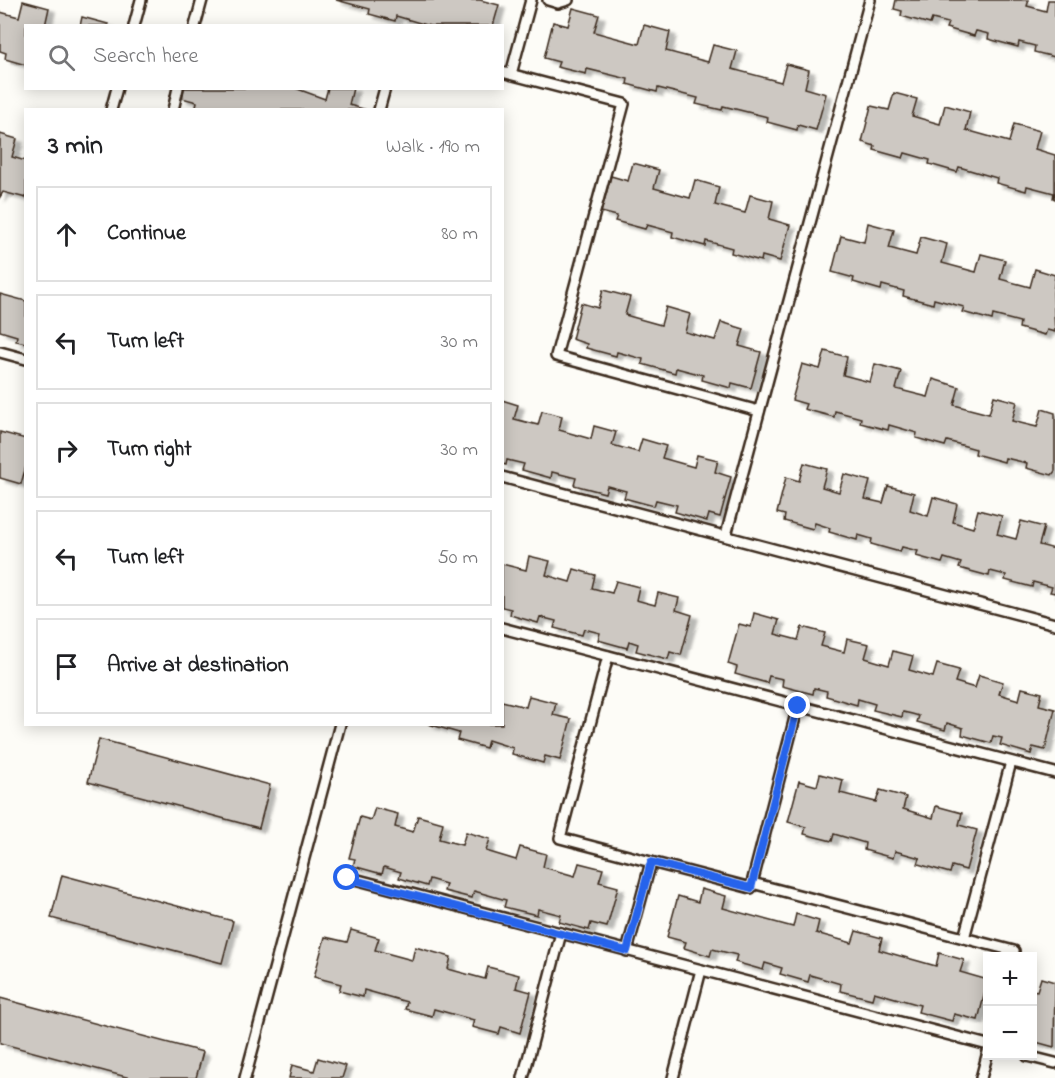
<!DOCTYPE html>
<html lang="en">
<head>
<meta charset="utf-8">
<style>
	:root { --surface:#fff; --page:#f2f2f2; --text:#202124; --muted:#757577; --line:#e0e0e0 }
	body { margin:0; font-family:"Indie Flower",sans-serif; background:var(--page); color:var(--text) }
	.controls { position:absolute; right:18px; bottom:18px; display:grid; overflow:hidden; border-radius:0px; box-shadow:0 3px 15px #0003 }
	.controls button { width:54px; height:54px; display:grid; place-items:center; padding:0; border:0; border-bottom:2px solid var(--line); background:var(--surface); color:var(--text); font:30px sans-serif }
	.stop { position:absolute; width:18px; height:18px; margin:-14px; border:4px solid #2563eb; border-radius:50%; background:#fff }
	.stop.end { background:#2563eb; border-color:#fff; box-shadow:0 2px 6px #0008 }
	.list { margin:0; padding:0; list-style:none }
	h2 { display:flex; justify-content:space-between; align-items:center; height:78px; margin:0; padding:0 24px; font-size:26px }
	h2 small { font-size:20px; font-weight:400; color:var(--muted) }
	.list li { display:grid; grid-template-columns:39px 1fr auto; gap:18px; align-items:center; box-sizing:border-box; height:96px; margin:0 12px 12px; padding:0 12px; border:2px solid var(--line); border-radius:0px }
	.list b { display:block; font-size:22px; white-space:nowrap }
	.list em { font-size:20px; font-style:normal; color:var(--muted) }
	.icon { flex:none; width:33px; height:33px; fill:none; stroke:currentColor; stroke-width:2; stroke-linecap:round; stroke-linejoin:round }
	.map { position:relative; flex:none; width:1055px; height:1078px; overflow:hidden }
	.search { position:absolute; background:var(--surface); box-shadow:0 3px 15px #0003; left:24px; top:24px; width:480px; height:66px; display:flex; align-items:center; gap:15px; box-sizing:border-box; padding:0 21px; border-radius:0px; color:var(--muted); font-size:22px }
	.panel { position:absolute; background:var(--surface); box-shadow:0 3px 15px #0003; left:24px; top:108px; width:480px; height:618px; border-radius:0px }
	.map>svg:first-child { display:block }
	.building { fill:#cdc8c2; stroke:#3b2a1e; stroke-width:1.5; filter:url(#shadow) }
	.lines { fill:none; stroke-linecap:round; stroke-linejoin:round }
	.service-casing { stroke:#3b2a1e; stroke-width:14 }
	.service { stroke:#fdfcf7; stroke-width:9 }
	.route { stroke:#2563eb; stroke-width:8 }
</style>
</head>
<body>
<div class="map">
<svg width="1055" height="1078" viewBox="0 0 1055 1078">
	<defs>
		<filter id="shadow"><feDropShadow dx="6" dy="4" stdDeviation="1.5" flood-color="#0004"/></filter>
	</defs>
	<rect width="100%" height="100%" fill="#fdfcf7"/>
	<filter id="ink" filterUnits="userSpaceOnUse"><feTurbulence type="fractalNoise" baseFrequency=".0167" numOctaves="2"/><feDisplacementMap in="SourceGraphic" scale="12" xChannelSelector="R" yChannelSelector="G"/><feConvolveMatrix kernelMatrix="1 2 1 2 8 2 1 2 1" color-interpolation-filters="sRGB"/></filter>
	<g filter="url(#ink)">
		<!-- building -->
		<g class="building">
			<polygon points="336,0 480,0 499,5 493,26 430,26 396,16 395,21 369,14 370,9"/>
			<polygon points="896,0 1029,0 1027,6 1046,11 1048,0 1055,0 1055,57 1034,52 1035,46 1019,42 1018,47 988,39 989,34 976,31 974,36 946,28 948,23 932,19 930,24 901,16 902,11 894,9"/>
			<polygon points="23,1 49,8 45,26 26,26 26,65 5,59 6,53 0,51 0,12 19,17"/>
			<polygon points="573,8 599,15 594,32 639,44 644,25 670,32 666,51 708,62 713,45 737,51 732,69 781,82 786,64 809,70 805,88 826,94 816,130 798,125 797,130 767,122 768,117 723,106 722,110 696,104 698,98 658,88 657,92 627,84 628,79 587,69 586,74 557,67 559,62 544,58 553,22 568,26"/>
			<polygon points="82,17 108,24 107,26 80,26"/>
			<polygon points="184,88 295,88 325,99 328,88 353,88 349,105 367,110 206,110 196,107 197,102 182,98"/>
			<polygon points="894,93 917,99 912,116 940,124 945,105 970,112 966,130 1009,142 1014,124 1040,131 1035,149 1055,155 1055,199 1053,198 1054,193 1027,186 1026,191 996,183 997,178 959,167 957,172 929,164 930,160 905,153 903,158 874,150 875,146 862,142 871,106 889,110"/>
			<polygon points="0,134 17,139 12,157 26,161 26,198 3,192 0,197"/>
			<polygon points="633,163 659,170 654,188 690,198 695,180 719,187 715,205 745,213 750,195 773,201 769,219 790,225 780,261 762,256 761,261 731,253 732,248 706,241 705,246 672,237 673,232 647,225 645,229 615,221 617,216 601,212 611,176 628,181"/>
			<polygon points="868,223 894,230 889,248 916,255 921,237 947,244 942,263 976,272 981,254 1005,260 1000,279 1030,287 1035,269 1055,275 1053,293 1055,332 1047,330 1045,335 1019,328 1020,322 993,315 992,320 962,312 964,307 934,299 933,304 903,296 904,291 882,285 881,290 853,282 854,278 832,272 841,236 864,242"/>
			<polygon points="603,290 630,297 625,315 661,325 666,307 690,314 685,332 715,340 721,322 744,329 739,346 761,352 751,388 732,383 731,388 702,380 703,375 676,368 675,373 642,364 643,359 617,352 616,356 586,348 587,344 572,339 581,303 598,308"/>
			<polygon points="0,294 26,301 26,343 16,341 17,336 0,331"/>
			<polygon points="825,351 847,357 843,375 870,382 875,364 901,371 896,389 928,397 933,379 959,387 954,405 989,414 994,396 1017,402 1012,421 1037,427 1042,409 1055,413 1055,471 1052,475 1026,468 1027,463 1005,458 1004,462 975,454 976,449 947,441 945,446 916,438 917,433 889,425 888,430 860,423 861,418 835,411 834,417 804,409 806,404 792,400 802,364 820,369"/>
			<polygon points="502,400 518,405 514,419 538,425 542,411 562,416 559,430 591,439 594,426 616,432 612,445 638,452 642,439 666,446 662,458 694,467 697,455 718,460 715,472 731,477 720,517 709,514 707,521 675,512 677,505 656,500 654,506 624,498 626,491 607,486 605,493 574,485 576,478 552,472 551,478 522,470 524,464 507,460 506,465 502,464"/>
			<polygon points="0,432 26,439 26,466 21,484 0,478"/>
			<polygon points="804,463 827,469 822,487 839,492 844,474 870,481 865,499 883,503 888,486 914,493 910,510 928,516 933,497 957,504 953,522 973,528 978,510 1002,516 997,534 1016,539 1021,521 1044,527 1039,545 1055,549 1055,593 1050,592 1052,587 1033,582 1032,587 1005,580 1006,575 990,571 989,576 959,568 961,563 944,558 942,563 916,556 918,551 902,547 900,552 871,544 872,539 858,535 857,540 829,532 830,528 815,523 813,529 784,521 785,515 777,513 786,477 799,481"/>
			<polygon points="529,556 550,561 546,575 570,582 574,569 595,575 592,588 612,593 616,581 639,587 636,600 655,605 658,593 679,598 676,610 692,615 681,655 670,652 668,659 636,651 638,644 629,641 627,648 598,640 600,633 584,629 582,635 554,628 556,621 540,617 538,623 510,615 511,609 502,607 502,564 526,570"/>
			<polygon points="754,613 779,620 775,634 798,640 802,627 825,633 821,646 844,652 847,639 869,644 865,658 889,665 893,651 913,656 909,670 933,677 937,664 959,670 955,682 975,688 979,675 1003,682 999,694 1019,700 1022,688 1042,693 1039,705 1055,709 1045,750 1033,747 1031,754 1000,745 1002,738 993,736 991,743 962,735 963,728 947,723 945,730 917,722 919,716 912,714 903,712 902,717 873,710 875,704 858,699 857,705 826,696 827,691 814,688 813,694 782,686 783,679 769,676 767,683 735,674 737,667 728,664 739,624 751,627"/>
			<polygon points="529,696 556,703 553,715 571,719 560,760 545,756 543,763 512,754 513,748 488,740 486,748 457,740 459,733 428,724 502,724 502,701 526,707"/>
			<polygon points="99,739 270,785 259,828 88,782"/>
			<polygon points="820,774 843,780 840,793 876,802 880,790 906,797 903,809 933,818 936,806 962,813 959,825 977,830 966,870 952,866 950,873 918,864 920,858 895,851 893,858 864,850 865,843 834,834 832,841 804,834 806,827 788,822 799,781 817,786"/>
			<polygon points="375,808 398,814 395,827 413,832 418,816 443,823 439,839 462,845 466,832 490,839 486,851 516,860 520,847 546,854 543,867 575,876 579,863 603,869 599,882 618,887 607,927 591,923 589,930 559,922 561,915 538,909 537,915 504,907 506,900 474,891 472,898 444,891 446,884 429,879 427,886 399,878 401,872 384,867 382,874 353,866 355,859 349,858 360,817 371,820"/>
			<polygon points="62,875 233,921 222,963 51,918"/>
			<polygon points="701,889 726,896 723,908 793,927 796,914 819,921 816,933 852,943 856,931 882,938 879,950 936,966 939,953 964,960 960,972 988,980 978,1020 954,1014 952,1021 918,1012 920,1005 874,992 872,999 840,991 841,984 810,975 808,982 780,974 782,968 765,963 763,970 735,962 737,955 712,949 710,956 684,948 686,942 667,937 678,896 698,902"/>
			<polygon points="351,930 379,938 375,950 412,960 415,947 451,957 448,969 485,979 488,967 519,975 516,988 531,992 520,1033 501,1027 499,1034 472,1027 474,1020 434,1009 432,1016 405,1009 407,1002 364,990 363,997 339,991 341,984 314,977 325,937 347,942"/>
			<polygon points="1041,978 1055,982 1054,1047 1032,1041 1032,990 1037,991"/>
			<polygon points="0,998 203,1052 196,1078 130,1078 0,1043"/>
			<polygon points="318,1058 346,1066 342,1078 289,1078 292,1065 314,1071"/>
		</g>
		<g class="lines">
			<!-- service casing -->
			<g class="service-casing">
				<g id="service">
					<polyline points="548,0 558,3 568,0"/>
					<polyline points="134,26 141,0"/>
					<polyline points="195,26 202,0"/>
					<polyline points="502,72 624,104 556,356 759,411"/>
					<polyline points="511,74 531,0"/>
					<polyline points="111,110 117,88"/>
					<polyline points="173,110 178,88"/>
					<polyline points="379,110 385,88"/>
					<polyline points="0,352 26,359"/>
					<polyline points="502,477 1055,624"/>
					<polyline points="726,535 870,0"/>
					<polyline points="502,628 1055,773"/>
					<polyline points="608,656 560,838 651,862"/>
					<polyline points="347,877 988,1045"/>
					<polyline points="752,883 798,706"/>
					<polyline points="964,938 1011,762"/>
					<polyline points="627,951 651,862 751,888 752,883 1014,951 1013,956"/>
					<polyline points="1027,1056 1055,1063"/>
					<polyline points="245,1078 340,724"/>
					<polyline points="523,1078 561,933"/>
					<polyline points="673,1078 701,970"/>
					<polyline points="981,1078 988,1052"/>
				</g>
			</g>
			<!-- service -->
			<use href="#service" class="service"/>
		</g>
	</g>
	<g class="lines" filter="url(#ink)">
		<!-- route -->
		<polyline class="route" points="347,878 627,951 651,862 751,888 798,706"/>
	</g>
</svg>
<div class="controls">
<button>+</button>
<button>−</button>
</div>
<div class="stop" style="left:347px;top:878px"></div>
<div class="stop end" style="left:798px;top:706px"></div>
<div class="search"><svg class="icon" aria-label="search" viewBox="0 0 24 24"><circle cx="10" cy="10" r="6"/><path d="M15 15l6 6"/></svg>Search here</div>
<section class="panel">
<h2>3 min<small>Walk · 190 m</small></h2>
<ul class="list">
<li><svg class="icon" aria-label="ahead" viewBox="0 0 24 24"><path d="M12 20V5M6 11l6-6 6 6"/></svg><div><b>Continue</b></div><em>80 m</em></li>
<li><svg class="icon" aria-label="left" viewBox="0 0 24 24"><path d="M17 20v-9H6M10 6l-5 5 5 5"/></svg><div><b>Turn left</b></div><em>30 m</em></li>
<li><svg class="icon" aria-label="right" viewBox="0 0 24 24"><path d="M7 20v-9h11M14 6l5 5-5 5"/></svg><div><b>Turn right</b></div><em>30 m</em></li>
<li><svg class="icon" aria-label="left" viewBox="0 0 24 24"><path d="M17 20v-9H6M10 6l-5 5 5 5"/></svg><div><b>Turn left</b></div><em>50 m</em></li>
<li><svg class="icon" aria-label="arrive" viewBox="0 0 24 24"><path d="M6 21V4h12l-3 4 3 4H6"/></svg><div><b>Arrive at destination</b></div></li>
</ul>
</section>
</div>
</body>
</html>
